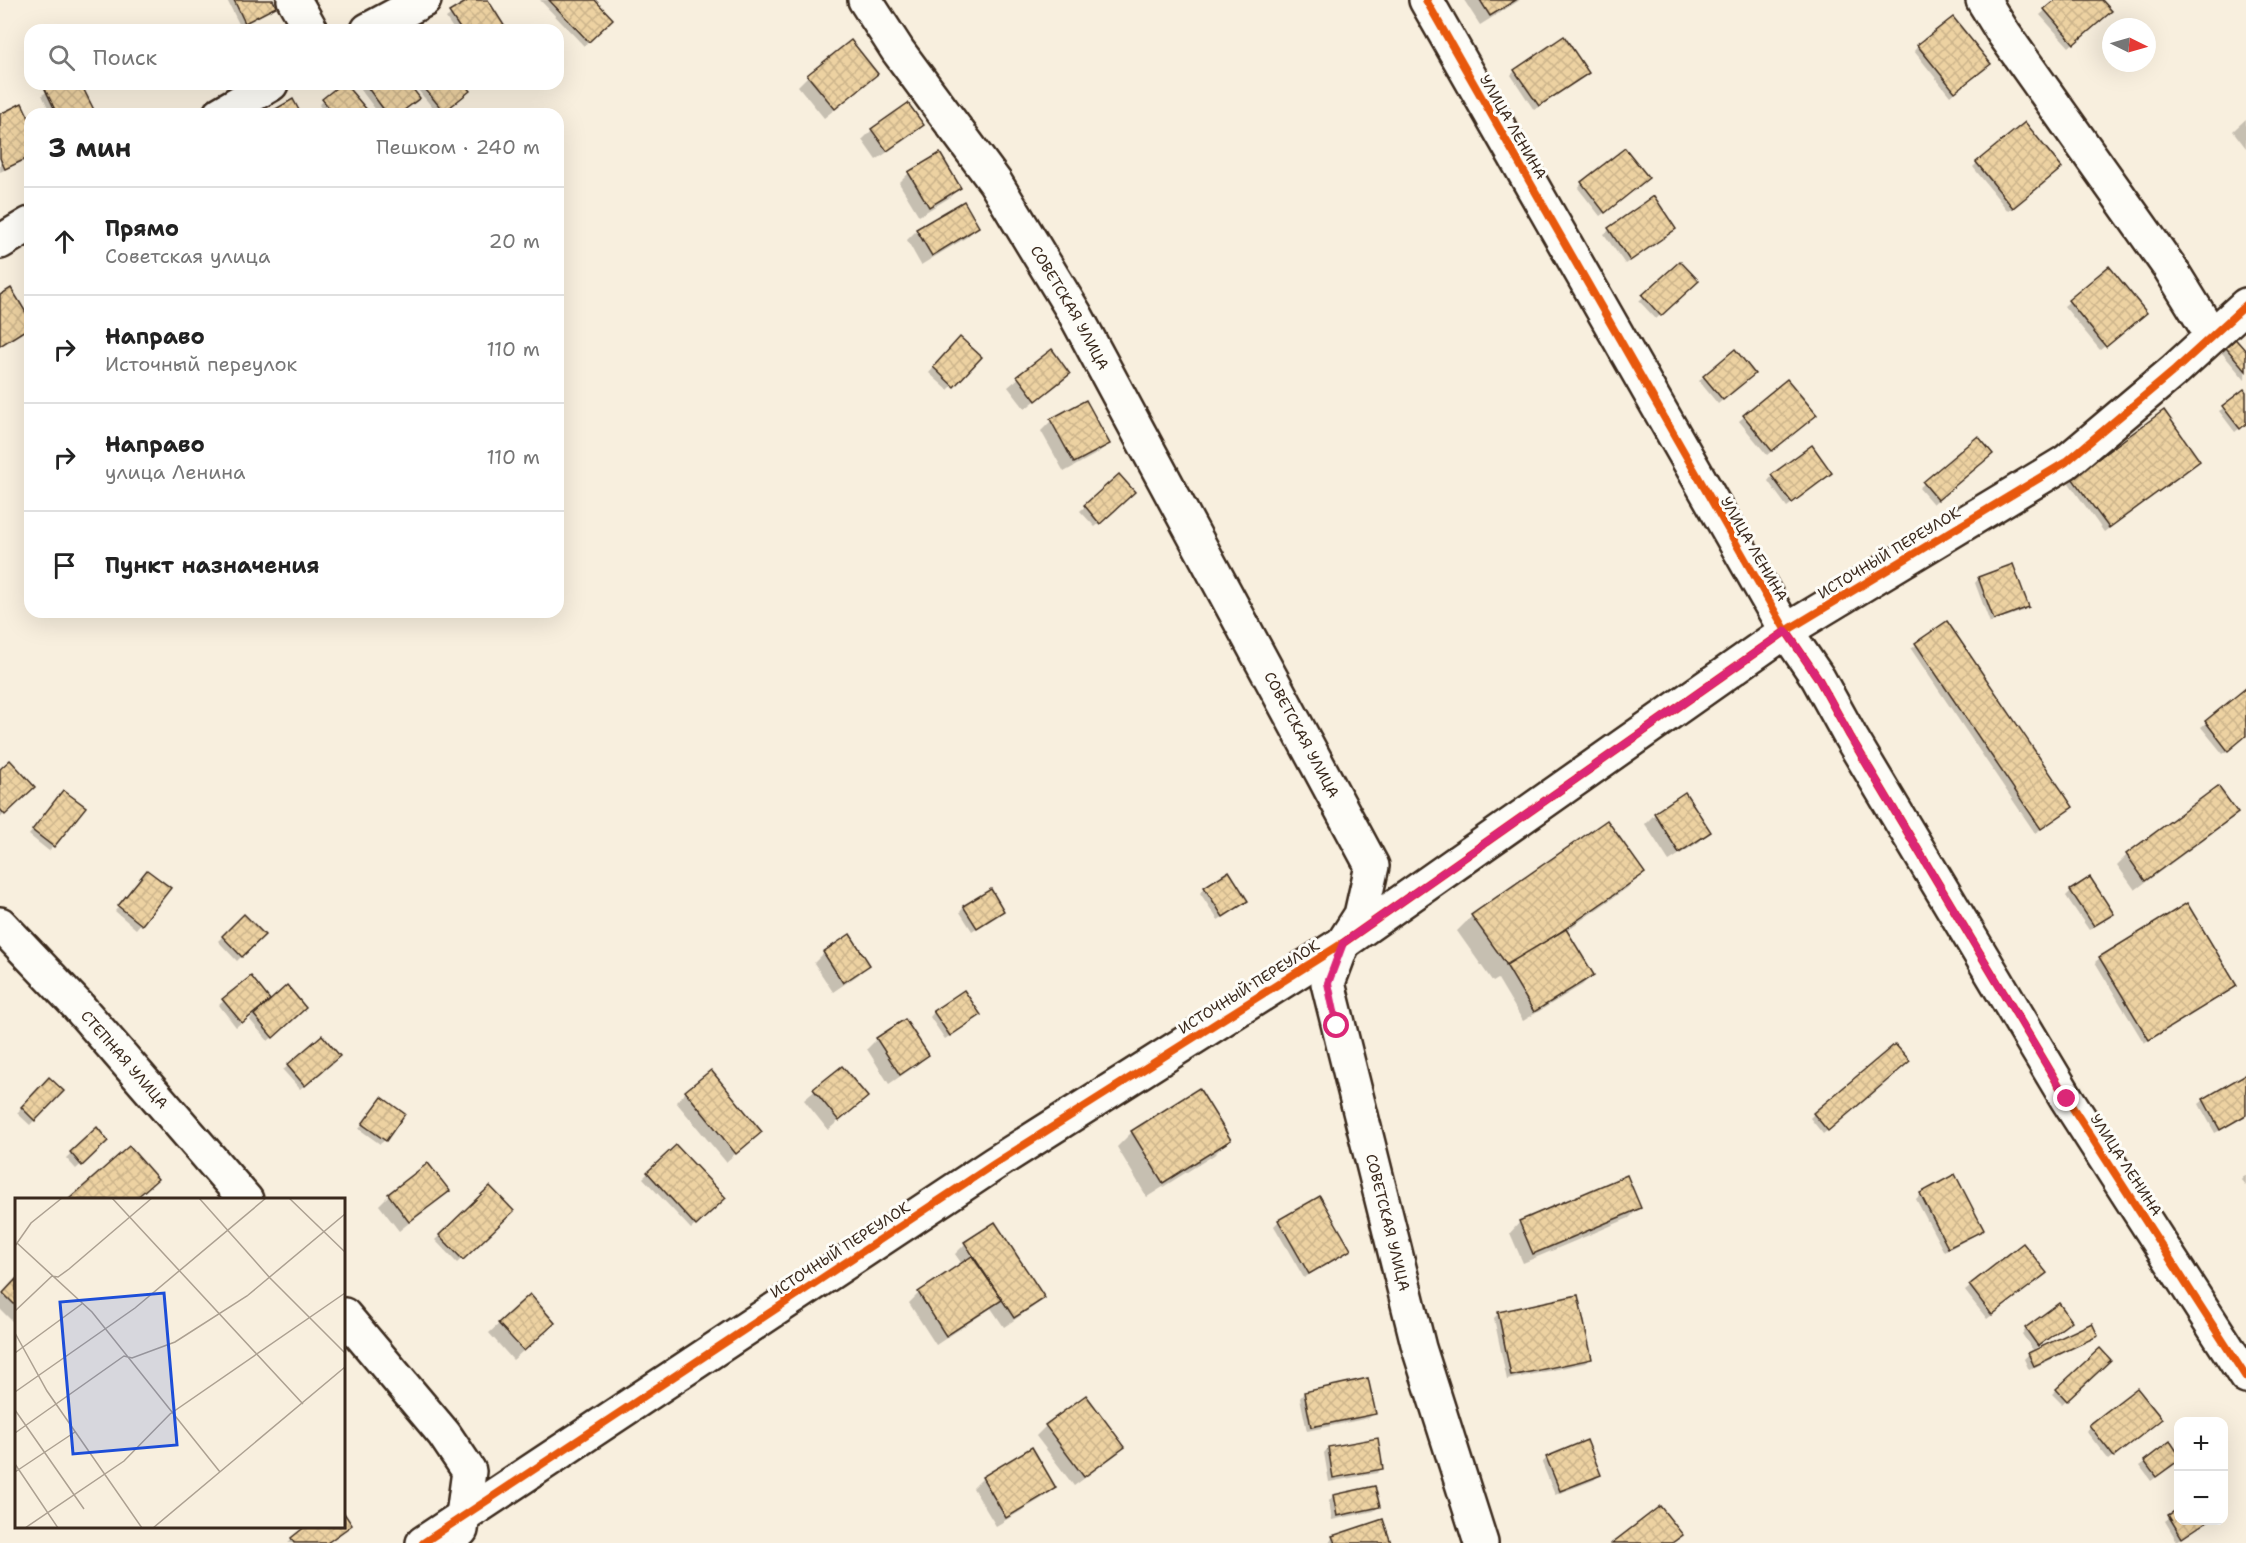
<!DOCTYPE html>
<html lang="ru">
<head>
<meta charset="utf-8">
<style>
	:root { --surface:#fff; --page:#f6f6f6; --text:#222; --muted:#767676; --line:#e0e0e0 }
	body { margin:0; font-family:"Shantell Sans",sans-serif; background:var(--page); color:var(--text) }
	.controls { position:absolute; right:18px; bottom:18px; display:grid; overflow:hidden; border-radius:12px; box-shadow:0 6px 24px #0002 }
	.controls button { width:54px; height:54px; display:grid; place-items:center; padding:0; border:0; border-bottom:2px solid var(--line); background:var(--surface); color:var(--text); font:30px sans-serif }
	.compass { position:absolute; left:2102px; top:18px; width:54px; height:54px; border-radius:50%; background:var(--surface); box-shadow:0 6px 24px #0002; rotate:95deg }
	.stop { position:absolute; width:18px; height:18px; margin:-14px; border:4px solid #db2777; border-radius:50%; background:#fff }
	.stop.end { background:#db2777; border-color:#fff; box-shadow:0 2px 6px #0008 }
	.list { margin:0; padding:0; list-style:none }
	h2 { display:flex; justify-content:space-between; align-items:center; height:78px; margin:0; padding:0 24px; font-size:26px }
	h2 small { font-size:20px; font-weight:400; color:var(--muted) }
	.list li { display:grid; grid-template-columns:39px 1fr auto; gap:18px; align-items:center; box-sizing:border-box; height:108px; padding:0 24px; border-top:2px solid var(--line) }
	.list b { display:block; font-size:22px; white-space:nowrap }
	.list p { margin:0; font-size:20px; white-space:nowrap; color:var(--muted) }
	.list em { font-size:20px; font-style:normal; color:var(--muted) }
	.icon { flex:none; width:33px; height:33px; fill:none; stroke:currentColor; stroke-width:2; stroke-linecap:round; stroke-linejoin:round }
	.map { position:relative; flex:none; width:2246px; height:1543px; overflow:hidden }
	.search { position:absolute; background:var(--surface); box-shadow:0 6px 24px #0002; left:24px; top:24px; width:540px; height:66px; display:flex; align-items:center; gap:15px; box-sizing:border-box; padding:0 21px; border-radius:18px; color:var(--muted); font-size:22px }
	.panel { position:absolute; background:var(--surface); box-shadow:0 6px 24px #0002; left:24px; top:108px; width:540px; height:510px; border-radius:18px }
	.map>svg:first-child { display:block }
	.shadow { fill:#0003 }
	.building { fill:url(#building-cross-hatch); stroke:#3b2a1e; stroke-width:1.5 }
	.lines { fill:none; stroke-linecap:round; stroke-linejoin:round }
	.minor-casing { stroke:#3b2a1e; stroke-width:38 }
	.tertiary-casing { stroke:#3b2a1e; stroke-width:38 }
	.minor { stroke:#fdfcf7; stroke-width:33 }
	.tertiary { stroke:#fdfcf7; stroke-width:33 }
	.cycleway-casing { stroke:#fdfcf7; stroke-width:11 }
	.cycleway { stroke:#e8590c; stroke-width:8 }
	.route { stroke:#db2777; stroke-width:8 }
	.labels { text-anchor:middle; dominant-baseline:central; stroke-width:6; stroke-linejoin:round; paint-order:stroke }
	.street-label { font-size:15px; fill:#3b2a1e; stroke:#fdfcf7 }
	.inset-road { fill:none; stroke:#aca091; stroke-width:1.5 }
	.view { fill:#1d4ed8; fill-opacity:0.15; stroke:#1d4ed8; stroke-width:3 }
	.inset-edge { fill:none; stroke:#3b2a1e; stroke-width:3 }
</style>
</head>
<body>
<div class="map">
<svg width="2246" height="1543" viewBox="0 0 2246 1543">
	<defs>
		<pattern id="building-cross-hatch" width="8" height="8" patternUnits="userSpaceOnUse" patternTransform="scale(1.5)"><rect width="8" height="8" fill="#edd2a2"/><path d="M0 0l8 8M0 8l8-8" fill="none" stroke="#ccb48b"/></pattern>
	</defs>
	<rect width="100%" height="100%" fill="#f8efde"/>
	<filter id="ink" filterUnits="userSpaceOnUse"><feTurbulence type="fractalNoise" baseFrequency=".0167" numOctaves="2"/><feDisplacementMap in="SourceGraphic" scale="12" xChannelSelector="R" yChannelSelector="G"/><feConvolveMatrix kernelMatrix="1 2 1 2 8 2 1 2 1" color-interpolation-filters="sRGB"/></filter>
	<g filter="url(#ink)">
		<!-- shadow -->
		<g class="shadow">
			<polygon points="227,0 271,0 274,6 270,11 240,26"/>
			<polygon points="471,0 486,0 500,30 454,30 446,18"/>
			<polygon points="540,0 593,0 611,19 584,46"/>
			<polygon points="1464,0 1520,0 1480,25"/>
			<polygon points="2057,0 2100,0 2105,15 2069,47 2040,15"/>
			<polygon points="1918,46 1984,69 1950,96 1914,51"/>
			<polygon points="1515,71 1583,77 1534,110 1511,75"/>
			<polygon points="808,76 866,84 824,118 798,86"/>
			<polygon points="59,84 79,84 94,114 51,114 42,95"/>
			<polygon points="343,84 362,114 326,114 319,105"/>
			<polygon points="368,84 407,84 398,114 379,114 361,90"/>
			<polygon points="413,84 463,84 463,95 438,114"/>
			<polygon points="0,116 30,124 30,158 0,172"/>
			<polygon points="2246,119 2246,148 2233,131"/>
			<polygon points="922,125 912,135 876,160 862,140 872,130"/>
			<polygon points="1977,163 2055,172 2008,211 1973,167"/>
			<polygon points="909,173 959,188 949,198 919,216 899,183"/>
			<polygon points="1642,182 1600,216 1578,188 1582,183"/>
			<polygon points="1653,199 1669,233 1625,264 1604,234"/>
			<polygon points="977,227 967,237 921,265 907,240 917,230"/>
			<polygon points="1680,263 1696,281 1656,319 1639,301"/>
			<polygon points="2109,269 2141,317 2100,350 2064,306"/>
			<polygon points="2230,335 2246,353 2245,380 2217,347"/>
			<polygon points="960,339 980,357 948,390 929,373"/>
			<polygon points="1051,351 1068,374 1025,409 1008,387"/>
			<polygon points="1704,377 1748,378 1718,404 1699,381"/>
			<polygon points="1787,381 1810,420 1767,455 1739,421"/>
			<polygon points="2246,394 2246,423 2235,432 2219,411"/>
			<polygon points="1085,402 1108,443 1098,453 1064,472 1041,431 1051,421"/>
			<polygon points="1978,438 1986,458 1933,504 1919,488"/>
			<polygon points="2194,465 2104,532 2069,483 2073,479"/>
			<polygon points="1119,476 1129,496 1095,527 1080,511"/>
			<polygon points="1772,476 1826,477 1787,507 1768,481"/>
			<polygon points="1979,578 2027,606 2023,611 1990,623 1975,583"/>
			<polygon points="1946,623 2066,812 2035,833 1911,649"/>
			<polygon points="2246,690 2246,736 2223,754 2201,727"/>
			<polygon points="0,771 33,787 0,818"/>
			<polygon points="2218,788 2236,813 2226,823 2135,890 2117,865 2127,855"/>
			<polygon points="59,796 53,846 49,851 29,835"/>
			<polygon points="1655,814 1709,832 1699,842 1669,861 1645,824"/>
			<polygon points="1643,873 1627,888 1566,931 1592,975 1582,985 1523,1021 1498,979 1493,982 1457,931 1472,916"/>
			<polygon points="143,876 169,889 136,929 115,911"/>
			<polygon points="1205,888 1241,905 1218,920 1200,893"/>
			<polygon points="2071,891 2112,913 2089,930 2066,896"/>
			<polygon points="964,907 1002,911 972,931 960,912"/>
			<polygon points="244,916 263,935 237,961 218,941"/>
			<polygon points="824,953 868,965 858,975 833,992 814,963"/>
			<polygon points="2100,958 2235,986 2144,1043 2095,962"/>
			<polygon points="251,978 270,1002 300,1013 268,1041 250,1020 254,1012 236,1027 219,1005"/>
			<polygon points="934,1012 974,1019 945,1039 930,1017"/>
			<polygon points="905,1021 927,1055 917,1065 889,1084 867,1049 877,1039"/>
			<polygon points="334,1061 300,1089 283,1070 288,1066"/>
			<polygon points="1904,1066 1823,1134 1810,1118 1814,1114"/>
			<polygon points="842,1068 866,1097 828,1130 804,1100"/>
			<polygon points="2246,1077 2246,1116 2215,1133 2199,1104 2204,1100"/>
			<polygon points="50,1079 62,1091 30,1125 17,1113"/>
			<polygon points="686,1092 760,1132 726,1162 676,1102"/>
			<polygon points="382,1099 385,1140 380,1144 359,1129"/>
			<polygon points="97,1129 106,1141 76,1169 66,1158"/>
			<polygon points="1132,1132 1229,1140 1214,1155 1147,1197 1117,1147"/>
			<polygon points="676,1147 724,1198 691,1229 643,1178"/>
			<polygon points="2245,1175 2246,1175 2246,1186 2241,1180"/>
			<polygon points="490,1188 511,1211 457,1263 435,1240"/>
			<polygon points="448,1191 399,1231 379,1205 389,1195"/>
			<polygon points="1921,1194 1982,1230 1977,1234 1944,1252 1916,1199"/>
			<polygon points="1639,1208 1629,1218 1523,1263 1510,1233 1520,1222"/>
			<polygon points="1279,1221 1349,1250 1304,1278 1274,1226"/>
			<polygon points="965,1244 1043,1297 1033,1307 1004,1327 991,1308 936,1345 909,1303 919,1293 962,1264 955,1254"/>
			<polygon points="2023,1245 2040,1277 1987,1319 1965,1291"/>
			<polygon points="16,1281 16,1325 0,1309 0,1298"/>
			<polygon points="1499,1313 1590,1359 1585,1363 1507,1380 1494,1318"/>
			<polygon points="499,1324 543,1333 513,1360 489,1333"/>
			<polygon points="2065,1326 2033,1350 2022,1334 2026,1329"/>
			<polygon points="2096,1336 2091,1340 2029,1370 2024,1359 2029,1354"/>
			<polygon points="2100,1350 2109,1360 2062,1404 2052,1394"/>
			<polygon points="1304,1393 1374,1413 1369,1418 1307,1431 1300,1398"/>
			<polygon points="2155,1424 2109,1460 2086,1431 2090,1426"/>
			<polygon points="1046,1426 1123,1447 1113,1457 1074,1486 1036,1436"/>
			<polygon points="2170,1443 2178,1456 2178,1460 2151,1481 2140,1466"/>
			<polygon points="1328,1448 1382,1468 1377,1473 1329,1482 1324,1453"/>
			<polygon points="1547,1458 1599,1475 1594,1480 1555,1495 1542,1463"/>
			<polygon points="983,1478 1054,1487 1044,1497 996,1526 973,1488"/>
			<polygon points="1333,1496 1378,1507 1374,1511 1332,1520 1329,1501"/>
			<polygon points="2178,1511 2178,1520 2209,1520 2177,1541 2165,1521"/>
			<polygon points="344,1516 350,1524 328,1543 288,1543 308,1526 344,1526"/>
			<polygon points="1333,1537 1389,1543 1329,1543"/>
		</g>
		<!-- building -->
		<g class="building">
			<polygon points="234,0 273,0 276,7 245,23"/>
			<polygon points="469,0 488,0 505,27 500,30 461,30 449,12"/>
			<polygon points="549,0 595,0 613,19 589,42"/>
			<polygon points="1480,0 1516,0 1490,16"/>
			<polygon points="2055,0 2102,0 2112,11 2074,44 2044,9"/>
			<polygon points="1953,17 1991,64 1955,92 1917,45"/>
			<polygon points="1564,36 1589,73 1539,106 1514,70"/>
			<polygon points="851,40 878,74 835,109 807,75"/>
			<polygon points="55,84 81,84 96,114 57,114 45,89"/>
			<polygon points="341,84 345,84 368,111 364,114 334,114 322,99"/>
			<polygon points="365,84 409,84 420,98 399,114 387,114"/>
			<polygon points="421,84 464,84 470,91 444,112"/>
			<polygon points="293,99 301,114 267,114"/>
			<polygon points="22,103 30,120 30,157 5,169 0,158 0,114"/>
			<polygon points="908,103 924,125 887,151 871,129"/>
			<polygon points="2025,122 2062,168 2013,208 1976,162"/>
			<polygon points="1625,148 1649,178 1605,213 1581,182"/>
			<polygon points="940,153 961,188 929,207 908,172"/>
			<polygon points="1654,196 1676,229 1630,261 1608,228"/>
			<polygon points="964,201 979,227 932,256 916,229"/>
			<polygon points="1680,261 1699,281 1661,316 1642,295"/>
			<polygon points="2109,266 2147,313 2106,347 2068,300"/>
			<polygon points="11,288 30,319 30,327 0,346 0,295"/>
			<polygon points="2230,333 2246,351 2246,371 2221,342"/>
			<polygon points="960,337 982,357 954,387 933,367"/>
			<polygon points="1052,349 1070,374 1036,401 1017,376"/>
			<polygon points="1735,349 1755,374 1723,400 1703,376"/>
			<polygon points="1787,379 1817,415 1772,451 1743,415"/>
			<polygon points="2244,389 2246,392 2246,424 2240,429 2222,406"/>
			<polygon points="1086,400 1110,444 1074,463 1050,419"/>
			<polygon points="2164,410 2200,461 2109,528 2072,478"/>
			<polygon points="1978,436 1993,454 1938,500 1923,482"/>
			<polygon points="1812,445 1832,473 1792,503 1771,475"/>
			<polygon points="1119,474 1135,492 1100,524 1084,505"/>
			<polygon points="2013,564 2029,607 1994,620 1978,577"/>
			<polygon points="1947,621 2073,807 2041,829 1915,643"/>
			<polygon points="2246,688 2246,736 2228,751 2205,721"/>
			<polygon points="10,760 35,787 5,815 0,809 0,769"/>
			<polygon points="2218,786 2238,813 2145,881 2126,854"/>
			<polygon points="63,790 86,807 54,847 32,830"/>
			<polygon points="1685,792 1711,832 1679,853 1654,813"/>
			<polygon points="1607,820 1645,873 1509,968 1471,915"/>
			<polygon points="147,870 171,888 142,925 118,906"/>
			<polygon points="1229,871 1248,901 1223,917 1204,887"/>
			<polygon points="2090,877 2114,914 2094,926 2070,890"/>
			<polygon points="991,889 1004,911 977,928 963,906"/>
			<polygon points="2187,903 2237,986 2149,1040 2099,957"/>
			<polygon points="244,914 265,935 242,957 222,936"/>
			<polygon points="1566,929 1594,975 1534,1012 1506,965"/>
			<polygon points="850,934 870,965 843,983 823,952"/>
			<polygon points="251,976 270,1000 242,1023 222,999"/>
			<polygon points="287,985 306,1008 273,1038 254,1015"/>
			<polygon points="964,990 981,1015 950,1036 933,1011"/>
			<polygon points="905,1019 929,1055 900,1075 876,1038"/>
			<polygon points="322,1035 340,1056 305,1086 287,1065"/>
			<polygon points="1895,1044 1910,1061 1828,1131 1813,1113"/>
			<polygon points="842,1066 868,1097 839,1121 813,1089"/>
			<polygon points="711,1070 762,1132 736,1154 685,1091"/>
			<polygon points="2246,1074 2246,1115 2220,1130 2203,1099"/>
			<polygon points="49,1077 64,1091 35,1121 21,1107"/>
			<polygon points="1199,1088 1231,1140 1163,1183 1131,1131"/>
			<polygon points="382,1097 405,1114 386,1141 362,1124"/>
			<polygon points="97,1127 108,1141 82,1166 70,1152"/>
			<polygon points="676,1145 726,1198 696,1226 647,1172"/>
			<polygon points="129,1146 158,1179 134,1200 68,1200"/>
			<polygon points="428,1163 450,1191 409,1222 388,1194"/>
			<polygon points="1955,1174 1984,1230 1948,1248 1920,1193"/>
			<polygon points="1627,1175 1641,1208 1533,1254 1519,1221"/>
			<polygon points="490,1186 514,1211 463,1260 439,1235"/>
			<polygon points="1320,1196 1351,1250 1309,1274 1278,1220"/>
			<polygon points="995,1222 1045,1298 1014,1318 964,1242"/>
			<polygon points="2023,1243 2047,1273 1992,1315 1969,1285"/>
			<polygon points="972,1256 1002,1300 946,1336 918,1292"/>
			<polygon points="16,1279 16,1306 3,1293"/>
			<polygon points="530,1294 555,1323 524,1351 498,1323"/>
			<polygon points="1578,1295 1592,1359 1511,1376 1498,1312"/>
			<polygon points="2059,1303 2072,1321 2038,1346 2025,1328"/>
			<polygon points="2092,1323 2098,1336 2034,1366 2028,1353"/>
			<polygon points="2100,1348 2111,1360 2067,1401 2056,1389"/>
			<polygon points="1368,1378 1376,1414 1311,1427 1304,1392"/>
			<polygon points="2137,1388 2162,1419 2114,1457 2089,1425"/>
			<polygon points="1086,1395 1125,1447 1084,1477 1045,1425"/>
			<polygon points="1378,1438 1383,1469 1333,1478 1328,1447"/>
			<polygon points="1587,1440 1601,1475 1560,1491 1546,1457"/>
			<polygon points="2170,1441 2178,1453 2178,1461 2156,1477 2144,1461"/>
			<polygon points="1032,1447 1056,1488 1006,1518 982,1477"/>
			<polygon points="1375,1486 1380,1507 1337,1516 1333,1495"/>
			<polygon points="1660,1506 1683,1535 1672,1543 1612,1543"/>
			<polygon points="2178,1509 2178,1520 2209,1520 2182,1538 2168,1515"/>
			<polygon points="344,1513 352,1525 327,1543 294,1543 291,1538 306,1526 344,1526"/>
			<polygon points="1383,1519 1391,1543 1335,1543 1332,1536"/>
		</g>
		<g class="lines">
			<!-- minor casing -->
			<g class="minor-casing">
				<g id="minor">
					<polyline points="294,0 311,30"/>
					<path id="s1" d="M 865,0 L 898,51 L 995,182 L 1075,314 L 1372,866 L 1361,915 L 1343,943 L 1328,983 L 1419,1348 L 1481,1543"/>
					<polyline points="1983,0 2004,34 2170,268 2212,336"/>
					<polyline points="368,30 424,0"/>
					<polyline points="220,114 271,84"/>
					<polyline points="0,242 30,224"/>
					<path id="s2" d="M 0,924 L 77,1005 L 246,1200"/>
					<polyline points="344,1315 444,1434 469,1471 461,1530"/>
					<polyline points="423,1543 994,1164 1343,943 1786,631 2066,462 2175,370 2246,305"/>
				</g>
			</g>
			<!-- tertiary casing -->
			<g class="tertiary-casing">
				<polyline id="tertiary" points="1426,0 1786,631 1818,678 1850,736 2067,1099 2246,1377"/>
			</g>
			<!-- minor -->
			<use href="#minor" class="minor"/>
			<!-- tertiary -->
			<use href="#tertiary" class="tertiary"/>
			<!-- cycleway casing -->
			<g class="cycleway-casing">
				<g id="cycleway">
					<polyline points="1426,0 1786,631 1818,678 1850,736 2067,1099 2246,1377"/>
					<polyline points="423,1543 994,1164 1343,943 1786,631 2066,462 2175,370 2246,305"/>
				</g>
			</g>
			<!-- cycleway -->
			<use href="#cycleway" class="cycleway"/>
		</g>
	</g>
	<g class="lines" filter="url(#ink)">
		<!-- route -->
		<polyline class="route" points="1337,1026 1328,983 1343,943 1786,631 1818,678 1850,736 2067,1099"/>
	</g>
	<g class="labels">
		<!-- street labels -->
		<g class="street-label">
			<text transform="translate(1513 127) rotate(60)">УЛИЦА ЛЕНИНА</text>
			<text stroke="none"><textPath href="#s1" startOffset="370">СОВЕТСКАЯ УЛИЦА</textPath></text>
			<text transform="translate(1754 549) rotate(60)">УЛИЦА ЛЕНИНА</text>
			<text transform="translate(1889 553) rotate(-31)">ИСТОЧНЫЙ ПЕРЕУЛОК</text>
			<text stroke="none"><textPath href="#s1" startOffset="856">СОВЕТСКАЯ УЛИЦА</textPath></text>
			<text transform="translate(1249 987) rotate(-32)">ИСТОЧНЫЙ ПЕРЕУЛОК</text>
			<text stroke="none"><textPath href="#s2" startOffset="184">СТЕПНАЯ УЛИЦА</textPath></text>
			<text transform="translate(2126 1165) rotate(57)">УЛИЦА ЛЕНИНА</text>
			<text stroke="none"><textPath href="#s1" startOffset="1378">СОВЕТСКАЯ УЛИЦА</textPath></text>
			<text transform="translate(840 1250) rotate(-33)">ИСТОЧНЫЙ ПЕРЕУЛОК</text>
		</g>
	</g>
	<!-- overview -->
	<g transform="translate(15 1198)">
		<rect width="330" height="330" fill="#f8efde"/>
		<path class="inset-road" d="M 97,0 L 288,206M 184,0 L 255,80 L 330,155M 274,0 L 330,54M 2,45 L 77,114 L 205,274M 0,48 L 16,25 L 47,0M 0,113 L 37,78 L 43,79 L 54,71 L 137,0M 0,135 L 32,193 L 127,330M 0,155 L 68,105M 0,194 L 120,110 L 251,0M 0,212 L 69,311M 0,235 L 109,158 L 117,160 L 160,144 L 232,98 L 330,16M 0,266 L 43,330M 0,274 L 60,234M 10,330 L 109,263 L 155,216 L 330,95M 138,330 L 330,169"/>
		<path class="view" d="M 149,95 L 162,247 L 58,256 L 45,104 Z"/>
		<rect width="330" height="330" class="inset-edge"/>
	</g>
</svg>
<div class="controls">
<button>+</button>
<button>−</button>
</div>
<svg class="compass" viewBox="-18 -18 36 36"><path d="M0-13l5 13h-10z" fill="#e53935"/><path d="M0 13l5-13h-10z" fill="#767676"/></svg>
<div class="stop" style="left:1337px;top:1026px"></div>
<div class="stop end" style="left:2067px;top:1099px"></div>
<div class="search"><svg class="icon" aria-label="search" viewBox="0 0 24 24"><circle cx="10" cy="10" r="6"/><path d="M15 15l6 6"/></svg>Поиск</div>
<section class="panel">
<h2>3 мин<small>Пешком · 240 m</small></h2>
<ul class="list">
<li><svg class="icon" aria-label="ahead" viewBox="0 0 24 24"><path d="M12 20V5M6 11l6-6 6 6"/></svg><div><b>Прямо</b><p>Советская улица</p></div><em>20 m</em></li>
<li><svg class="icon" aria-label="right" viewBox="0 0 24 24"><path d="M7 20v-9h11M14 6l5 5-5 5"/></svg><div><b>Направо</b><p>Источный переулок</p></div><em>110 m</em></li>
<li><svg class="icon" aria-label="right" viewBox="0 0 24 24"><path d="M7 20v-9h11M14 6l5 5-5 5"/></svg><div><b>Направо</b><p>улица Ленина</p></div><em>110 m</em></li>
<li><svg class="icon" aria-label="arrive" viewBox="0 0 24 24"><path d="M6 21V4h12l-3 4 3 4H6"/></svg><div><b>Пункт назначения</b></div></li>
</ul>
</section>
</div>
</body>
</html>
